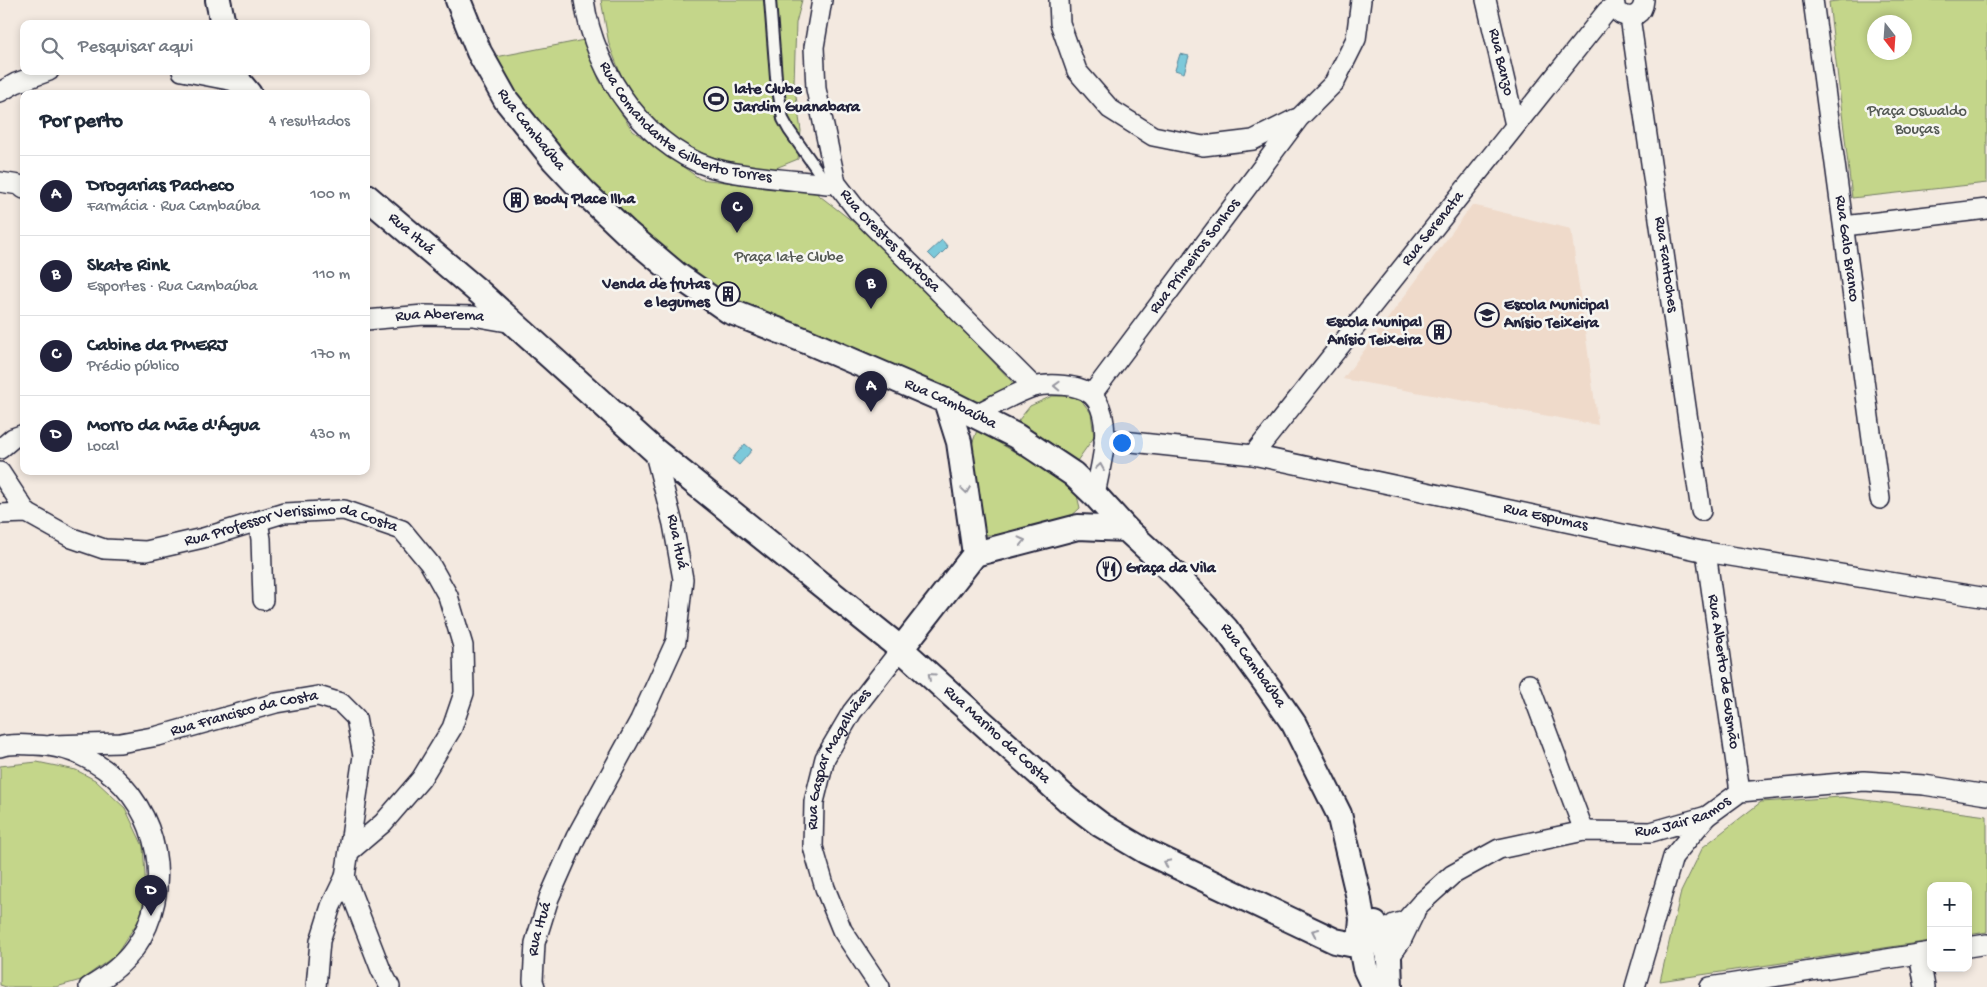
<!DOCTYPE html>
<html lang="pt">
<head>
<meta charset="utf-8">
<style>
	:root { --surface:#fff; --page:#f2f2f3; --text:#1f2937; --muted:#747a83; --line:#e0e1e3; --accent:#22223b }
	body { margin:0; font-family:"Gochi Hand",sans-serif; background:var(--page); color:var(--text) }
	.controls { position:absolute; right:15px; bottom:15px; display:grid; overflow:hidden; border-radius:10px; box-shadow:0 2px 8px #0003 }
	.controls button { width:45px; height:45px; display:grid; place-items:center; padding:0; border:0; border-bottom:1px solid var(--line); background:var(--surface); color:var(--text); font:25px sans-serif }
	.compass { position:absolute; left:1867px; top:15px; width:45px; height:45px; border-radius:50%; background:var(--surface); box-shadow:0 2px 8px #0003; rotate:163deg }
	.you { position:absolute; left:1121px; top:442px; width:18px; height:18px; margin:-12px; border:4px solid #fff; border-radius:50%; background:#1a73e8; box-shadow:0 0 0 8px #1a73e833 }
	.badge { display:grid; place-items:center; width:32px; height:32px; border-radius:50%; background:var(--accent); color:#fff; font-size:16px; font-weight:700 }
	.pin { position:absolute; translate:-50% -41px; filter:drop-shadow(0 1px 2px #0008) }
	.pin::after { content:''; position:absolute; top:26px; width:18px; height:15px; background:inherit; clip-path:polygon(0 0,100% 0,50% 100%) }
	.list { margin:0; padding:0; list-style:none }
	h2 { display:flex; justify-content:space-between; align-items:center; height:65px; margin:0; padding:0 20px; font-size:21px }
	h2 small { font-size:16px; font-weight:400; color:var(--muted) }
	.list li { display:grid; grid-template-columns:32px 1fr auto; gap:15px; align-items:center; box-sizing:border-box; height:80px; padding:0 20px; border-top:1px solid var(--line) }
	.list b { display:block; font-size:19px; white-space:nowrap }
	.list p { margin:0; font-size:16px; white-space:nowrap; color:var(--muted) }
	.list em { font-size:16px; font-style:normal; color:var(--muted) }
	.icon { flex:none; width:28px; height:28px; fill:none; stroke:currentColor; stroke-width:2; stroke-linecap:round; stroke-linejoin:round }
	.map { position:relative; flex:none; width:1987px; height:987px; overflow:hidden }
	.search { position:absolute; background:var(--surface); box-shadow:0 2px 8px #0003; left:20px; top:20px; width:350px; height:55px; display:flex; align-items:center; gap:12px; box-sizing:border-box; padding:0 18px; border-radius:10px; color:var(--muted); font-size:19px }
	.panel { position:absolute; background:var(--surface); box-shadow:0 2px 8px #0003; left:20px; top:90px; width:350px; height:385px; border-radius:10px }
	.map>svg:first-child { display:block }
	.built { fill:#efdaca }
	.green { fill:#c4d68a; stroke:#737c62; fill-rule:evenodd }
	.water { fill:#7bc9da; stroke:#57869a }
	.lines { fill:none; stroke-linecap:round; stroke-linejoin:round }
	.service-casing { stroke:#22223b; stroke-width:14 }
	.minor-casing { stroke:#22223b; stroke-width:22 }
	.tertiary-casing { stroke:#22223b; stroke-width:28 }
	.service { stroke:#f6f6f2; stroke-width:10 }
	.minor { stroke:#f6f6f2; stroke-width:19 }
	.tertiary { stroke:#f6f6f2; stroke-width:24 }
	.oneway { stroke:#9797a0 }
	.labels { text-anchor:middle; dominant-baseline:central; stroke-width:5; stroke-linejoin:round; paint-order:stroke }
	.street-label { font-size:16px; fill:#22223b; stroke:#f6f6f2 }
	.poi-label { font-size:16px; font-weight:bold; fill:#22223b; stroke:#f6f6f2; text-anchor:start }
	.park-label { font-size:16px; fill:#535853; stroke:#f6f6f2 }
</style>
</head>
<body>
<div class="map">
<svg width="1987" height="987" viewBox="0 0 1987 987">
	<rect width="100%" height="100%" fill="#f3e9e0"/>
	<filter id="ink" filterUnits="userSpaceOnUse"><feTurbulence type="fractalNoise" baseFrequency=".02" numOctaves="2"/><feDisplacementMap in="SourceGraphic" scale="10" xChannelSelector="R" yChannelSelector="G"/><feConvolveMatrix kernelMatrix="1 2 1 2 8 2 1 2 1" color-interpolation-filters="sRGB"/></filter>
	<g filter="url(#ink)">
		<!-- built -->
		<polygon class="built" points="1472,205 1571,229 1598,425 1343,379"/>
		<!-- green -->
		<g class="green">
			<polygon points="601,0 802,0 796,23 794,82 801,131 798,159 771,170 721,160 682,145 647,117 623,80 609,44"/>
			<path d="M 1843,0 L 1987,0 L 1987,183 L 1852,198 L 1829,2 ZM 1874,22 L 1904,22 L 1904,52 L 1874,52 Z"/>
			<polygon points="584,40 599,80 633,131 700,179 816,193 861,228 937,303 1020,390 977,410 733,307 683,271 550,148 493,74 496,57"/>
			<polygon points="1052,396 1078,396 1091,413 1094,437 1077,461 1018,421 1030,406"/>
			<polygon points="977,430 1075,487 1080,508 1065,522 1011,535 986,535 976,513 970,451"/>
			<polygon points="37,762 76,770 95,780 125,808 143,846 146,890 140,918 116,955 81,980 56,987 6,987 0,985 0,766"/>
			<polygon points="1842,797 1987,816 1987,932 1968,935 1968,886 1931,886 1931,941 1660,981 1681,892 1703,847 1761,802"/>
		</g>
		<!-- water -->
		<g class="water">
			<polygon points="1180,54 1189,56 1184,73 1175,70"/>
			<polygon points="942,240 948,247 935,260 928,253"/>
			<polygon points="745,444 752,450 739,465 732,459"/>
		</g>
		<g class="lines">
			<!-- service casing -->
			<g class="service-casing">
				<polyline id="service" points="770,0 776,78 783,119 789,130 827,184"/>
			</g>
			<!-- minor casing -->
			<g class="minor-casing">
				<g id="minor">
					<path id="s1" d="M 584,0 C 594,73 650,156 725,171 C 759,178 794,180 827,184 L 836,183"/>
					<path id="s2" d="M 822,0 L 814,47 L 816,89 L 836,183 L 857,210 L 1034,387"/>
					<polyline points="1059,0 1060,23 1077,71 1110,109 1153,136 1203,146 1253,140 1295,119"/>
					<path id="s3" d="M 1486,0 L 1515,125"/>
					<path id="s4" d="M 1813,0 L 1880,499"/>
					<path d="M 1620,14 C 1633,20 1643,14 1644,0"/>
					<path id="s5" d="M 1630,17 L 1701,511"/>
					<polyline points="182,71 239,82"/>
					<polyline points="0,92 16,83 49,71"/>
					<polyline points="0,182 19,185 24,189"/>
					<polyline points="1844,226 1987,209"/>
					<path id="s6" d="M 366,320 L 424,315 L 473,316 L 513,323"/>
					<path id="s7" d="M 1092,394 L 1299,118 L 1334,83 L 1356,39 L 1361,0"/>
					<path d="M 974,415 C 993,406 1013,394 1033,387 C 1048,383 1080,384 1092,395 C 1099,401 1103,413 1104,423 C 1107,446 1099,472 1095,495"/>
					<path id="s8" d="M 1104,439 L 1253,455 L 1706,552 L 1987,598"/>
					<polyline points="0,449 13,438 24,434"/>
					<path id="s9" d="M 1253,455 L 1607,11 L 1615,5"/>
					<polyline points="0,472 27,513"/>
					<path id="s10" d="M 0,514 L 27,513 L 72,538 L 104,549 L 146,551 L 203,538 L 284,513 L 344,510 L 402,530 L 430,564 L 448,596 L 463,646 L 464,693 L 452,728 L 421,779 L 383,823 L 350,851"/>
					<polyline points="258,521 261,539 263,600"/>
					<path id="s11" d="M 1706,552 L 1740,792"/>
					<polyline points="1529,684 1584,831"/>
					<path id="s12" d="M 52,745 L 120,743 L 158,736 L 276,703 L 318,696 L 341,703 L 356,718 L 363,756 L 345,877 L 331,906 L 320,941 L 316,987"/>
					<path d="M 0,747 C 10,743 23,745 34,745 C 60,745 83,754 104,769 C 160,809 175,891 135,948 C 123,965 107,977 89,987"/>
					<polyline points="345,877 381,970 390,987"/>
					<path id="s13" d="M 1381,937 L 1394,924 L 1405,921 L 1421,903 L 1452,875 L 1499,849 L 1584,831 L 1651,832 L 1707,816 L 1740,792 L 1864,781 L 1924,785 L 1987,795"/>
					<polyline points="1968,947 1987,944"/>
					<polyline points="1919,954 1925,987"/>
					<polyline points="1389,958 1401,941 1415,912"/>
					<path id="s14" d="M 535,987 L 533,981 L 535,943 L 549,898 L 576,837 L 640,720 L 676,641 L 683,579 L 673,524 L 654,450"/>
					<path id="s15" d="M 880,987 L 842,930 L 825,888 L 813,847 L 814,802 L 825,758 L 852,712 L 901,649"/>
					<polyline points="1635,987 1673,857 1707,816"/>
					<polyline points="1710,987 1931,952"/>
				</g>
			</g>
			<!-- tertiary casing -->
			<g class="tertiary-casing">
				<g id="tertiary">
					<polyline points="218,0 223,24"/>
					<path id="s16" d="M 458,0 L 479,52 L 506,100 L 554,160 L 585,193 L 626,232 L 676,274 L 729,311 L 806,341 L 946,401 L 1016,436 L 1073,474 L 1095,495 L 1126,529 L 1176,575 L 1226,629 L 1269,688 L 1294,724 L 1339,814 L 1358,894 L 1362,919 L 1360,941 L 1365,968 L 1374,987"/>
					<polyline points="236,71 239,82 249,94"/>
					<path id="s17" d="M 366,196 L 479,292 L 654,450 L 901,649 L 1068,800 L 1101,825 L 1145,851 L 1335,941 L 1350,944 L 1381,937"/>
					<polyline points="946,401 959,442 975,554"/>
					<polyline points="901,649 975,554 1078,527 1126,529"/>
					<polyline points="1375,924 1389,958 1390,987"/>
				</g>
			</g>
			<!-- service -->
			<use href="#service" class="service"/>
			<!-- minor -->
			<use href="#minor" class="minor"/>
			<!-- tertiary -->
			<use href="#tertiary" class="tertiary"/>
		</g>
		<!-- one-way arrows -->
		<defs><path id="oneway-chevron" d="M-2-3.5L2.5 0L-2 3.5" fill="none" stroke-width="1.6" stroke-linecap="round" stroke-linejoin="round" transform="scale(1.25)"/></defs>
		<g class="oneway">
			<use href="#oneway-chevron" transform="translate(1057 386) rotate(-178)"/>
			<use href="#oneway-chevron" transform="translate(1100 467) rotate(-81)"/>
			<use href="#oneway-chevron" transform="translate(966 490) rotate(82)"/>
			<use href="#oneway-chevron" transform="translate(1022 541) rotate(-14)"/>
			<use href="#oneway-chevron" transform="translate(931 676) rotate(-138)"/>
			<use href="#oneway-chevron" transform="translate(1167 863) rotate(-154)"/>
			<use href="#oneway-chevron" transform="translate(1315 932) rotate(-155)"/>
		</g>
	</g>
	<!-- icons -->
	<defs>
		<g id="stadium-ring" transform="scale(1.25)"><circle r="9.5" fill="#f6f6f2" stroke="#22223b" stroke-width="1.5"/><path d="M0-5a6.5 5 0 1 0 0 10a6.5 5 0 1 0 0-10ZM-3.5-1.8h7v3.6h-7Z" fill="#22223b"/></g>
		<g id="building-ring" transform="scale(1.25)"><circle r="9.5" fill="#f6f6f2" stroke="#22223b" stroke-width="1.5"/><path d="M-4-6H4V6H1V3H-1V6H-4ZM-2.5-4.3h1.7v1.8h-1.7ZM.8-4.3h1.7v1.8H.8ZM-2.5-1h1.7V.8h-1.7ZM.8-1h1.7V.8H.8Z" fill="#22223b"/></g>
		<g id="school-ring" transform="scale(1.25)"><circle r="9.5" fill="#f6f6f2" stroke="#22223b" stroke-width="1.5"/><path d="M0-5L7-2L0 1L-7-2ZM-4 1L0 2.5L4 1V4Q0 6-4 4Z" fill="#22223b"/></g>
		<g id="restaurant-ring" transform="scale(1.25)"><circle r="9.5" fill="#f6f6f2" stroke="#22223b" stroke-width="1.5"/><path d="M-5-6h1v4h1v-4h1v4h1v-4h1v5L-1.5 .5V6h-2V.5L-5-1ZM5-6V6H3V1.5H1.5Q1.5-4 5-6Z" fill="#22223b"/></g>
	</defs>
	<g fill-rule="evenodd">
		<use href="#stadium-ring" x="716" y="99"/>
		<use href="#building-ring" x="516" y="200"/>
		<use href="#building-ring" x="728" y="294"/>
		<use href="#school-ring" x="1487" y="315"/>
		<use href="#building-ring" x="1439" y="332"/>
		<use href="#restaurant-ring" x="1109" y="569"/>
	</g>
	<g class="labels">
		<!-- street labels -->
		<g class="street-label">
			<text stroke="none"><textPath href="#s3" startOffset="64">Rua Banzo</textPath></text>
			<text stroke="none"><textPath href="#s1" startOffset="174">Rua Comandante Gilberto Torres</textPath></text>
			<text stroke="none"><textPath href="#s16" startOffset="150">Rua Cambaúba</textPath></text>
			<text stroke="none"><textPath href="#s9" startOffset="289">Rua Serenata</textPath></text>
			<text stroke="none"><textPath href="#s17" startOffset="59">Rua Ituá</textPath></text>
			<text stroke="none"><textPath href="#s2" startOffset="265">Rua Orestes Barbosa</textPath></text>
			<text stroke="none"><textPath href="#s4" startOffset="251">Rua Galo Branco</textPath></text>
			<text stroke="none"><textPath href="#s7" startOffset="172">Rua Primeiros Sonhos</textPath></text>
			<text stroke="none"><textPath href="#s5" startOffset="250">Rua Fantoches</textPath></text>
			<text stroke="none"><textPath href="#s6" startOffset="74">Rua Aberema</textPath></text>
			<text stroke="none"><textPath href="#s16" startOffset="660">Rua Cambaúba</textPath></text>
			<text stroke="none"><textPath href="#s8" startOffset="449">Rua Espumas</textPath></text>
			<text stroke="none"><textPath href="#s10" startOffset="304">Rua Professor Verissimo da Costa</textPath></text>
			<text transform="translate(676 542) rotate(79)">Rua Ituá</text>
			<text stroke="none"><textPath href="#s16" startOffset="1065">Rua Cambaúba</textPath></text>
			<text stroke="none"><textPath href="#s11" startOffset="121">Rua Alberto de Gusmão</textPath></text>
			<text stroke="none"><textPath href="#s12" startOffset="196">Rua Francisco da Costa</textPath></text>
			<text stroke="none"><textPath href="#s17" startOffset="830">Rua Marino da Costa</textPath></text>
			<text stroke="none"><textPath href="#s15" startOffset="250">Rua Gaspar Magalhães</textPath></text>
			<text stroke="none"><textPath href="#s13" startOffset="338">Rua Jair Ramos</textPath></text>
			<text stroke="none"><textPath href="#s14" startOffset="59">Rua Ituá</textPath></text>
		</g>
		<!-- poi labels -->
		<g class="poi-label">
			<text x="734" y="90">Iate Clube<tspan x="734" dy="18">Jardim Guanabara</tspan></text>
			<text x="534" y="200">Body Place Ilha</text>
			<text x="710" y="285" text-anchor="end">Venda de frutas<tspan x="710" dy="18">e legumes</tspan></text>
			<text x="1504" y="306">Escola Municipal<tspan x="1504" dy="18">Anísio Teixeira</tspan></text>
			<text x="1422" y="323" text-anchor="end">Escola Munipal<tspan x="1422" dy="18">Anísio Teixeira</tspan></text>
			<text x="1126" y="569">Graça da Vila</text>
		</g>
		<!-- park labels -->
		<g class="park-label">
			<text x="1917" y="112">Praça Oswaldo<tspan x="1917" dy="18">Bouças</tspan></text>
			<text x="789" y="258">Praça Iate Clube</text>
		</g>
	</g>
</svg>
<div class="controls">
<button>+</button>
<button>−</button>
</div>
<svg class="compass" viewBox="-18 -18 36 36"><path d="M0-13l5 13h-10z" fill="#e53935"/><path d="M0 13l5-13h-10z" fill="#747a83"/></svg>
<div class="you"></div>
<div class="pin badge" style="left:871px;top:412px">A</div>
<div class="pin badge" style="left:871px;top:309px">B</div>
<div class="pin badge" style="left:737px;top:233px">C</div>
<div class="pin badge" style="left:151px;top:916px">D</div>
<div class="search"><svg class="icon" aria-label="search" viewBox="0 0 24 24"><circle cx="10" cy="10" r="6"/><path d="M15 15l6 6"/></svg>Pesquisar aqui</div>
<section class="panel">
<h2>Por perto<small>4 resultados</small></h2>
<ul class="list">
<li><span class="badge">A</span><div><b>Drogarias Pacheco</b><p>Farmácia · Rua Cambaúba</p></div><em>100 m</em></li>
<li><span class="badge">B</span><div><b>Skate Rink</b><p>Esportes · Rua Cambaúba</p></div><em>110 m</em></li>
<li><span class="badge">C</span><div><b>Cabine da PMERJ</b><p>Prédio público</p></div><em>170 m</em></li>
<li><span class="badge">D</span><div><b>Morro da Mãe d'Água</b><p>Local</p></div><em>430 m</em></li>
</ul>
</section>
</div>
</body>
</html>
